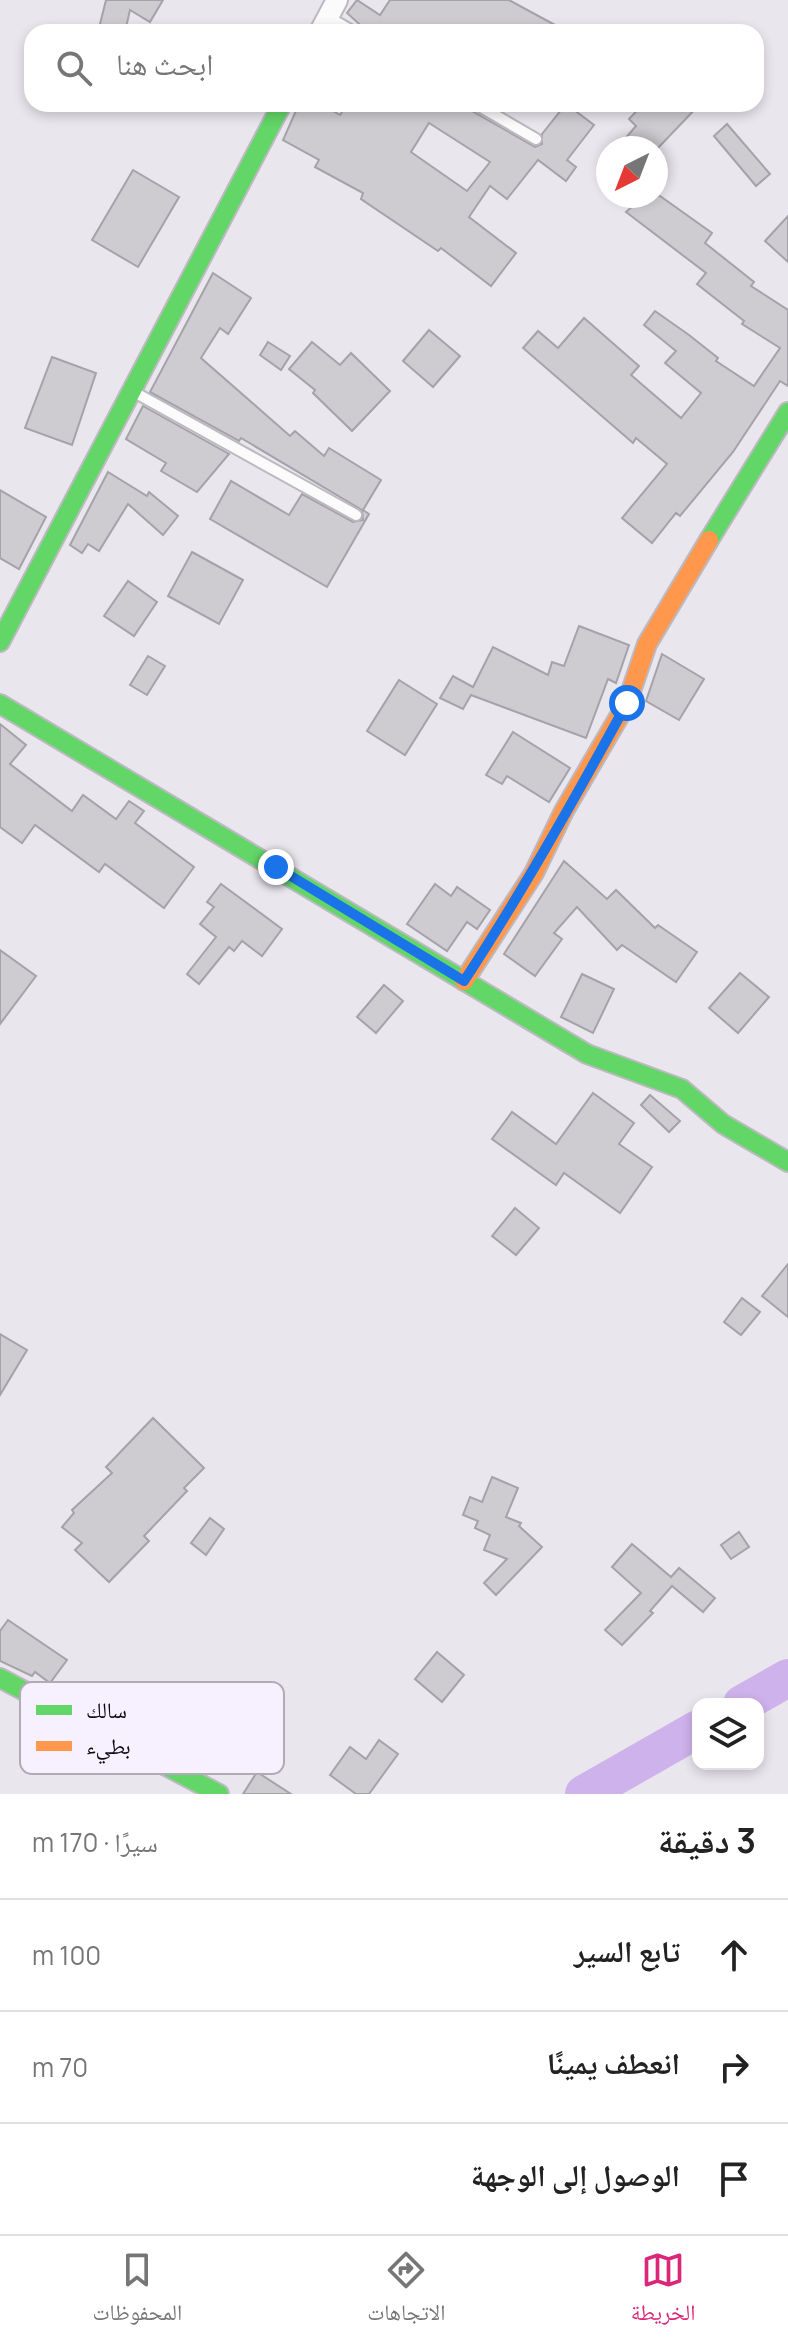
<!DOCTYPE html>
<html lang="ar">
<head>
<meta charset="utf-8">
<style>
	:root { --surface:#fff; --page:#f2f2f2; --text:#222; --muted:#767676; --line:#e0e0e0; --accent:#db2777 }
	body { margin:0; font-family:Manrope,"Noto Naskh Arabic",sans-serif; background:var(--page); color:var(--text); direction:rtl }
	.controls { position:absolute; right:24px; bottom:24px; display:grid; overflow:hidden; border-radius:16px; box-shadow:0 4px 12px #0003 }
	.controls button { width:72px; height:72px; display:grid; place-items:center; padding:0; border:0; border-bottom:2px solid var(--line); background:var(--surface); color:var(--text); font:40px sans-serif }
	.compass { position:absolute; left:596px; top:136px; width:72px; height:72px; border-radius:50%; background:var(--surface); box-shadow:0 4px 12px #0003; rotate:222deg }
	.stop { position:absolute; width:24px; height:24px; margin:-18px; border:6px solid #1a73e8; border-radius:50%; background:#fff }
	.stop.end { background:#1a73e8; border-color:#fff; box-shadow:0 2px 8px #0008 }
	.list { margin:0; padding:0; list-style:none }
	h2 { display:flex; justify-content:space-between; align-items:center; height:104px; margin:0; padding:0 32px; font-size:34px }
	h2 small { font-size:26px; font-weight:400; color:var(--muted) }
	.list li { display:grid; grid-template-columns:52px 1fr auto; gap:24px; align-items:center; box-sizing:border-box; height:112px; padding:0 32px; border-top:2px solid var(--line) }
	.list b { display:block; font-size:30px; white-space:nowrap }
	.list em { font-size:26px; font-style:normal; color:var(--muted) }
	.icon { flex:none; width:44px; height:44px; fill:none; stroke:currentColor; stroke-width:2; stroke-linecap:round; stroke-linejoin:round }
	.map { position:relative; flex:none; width:788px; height:1794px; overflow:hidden; direction:ltr }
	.search { position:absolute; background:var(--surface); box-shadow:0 4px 12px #0003; left:24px; right:24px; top:24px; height:88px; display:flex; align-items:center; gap:20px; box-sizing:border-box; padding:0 28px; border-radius:24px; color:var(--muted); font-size:30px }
	.sheet { height:440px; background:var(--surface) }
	nav { display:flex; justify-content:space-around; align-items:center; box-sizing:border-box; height:112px; border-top:2px solid var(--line); background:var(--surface); font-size:22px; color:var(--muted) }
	nav a { display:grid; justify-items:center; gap:4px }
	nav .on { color:var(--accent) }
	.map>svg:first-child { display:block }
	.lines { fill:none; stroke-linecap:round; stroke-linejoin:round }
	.river { stroke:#ceb2eb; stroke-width:38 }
	.building { fill:#cecbd1; stroke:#a5a2a9; stroke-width:2; fill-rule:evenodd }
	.lane-casing { stroke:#bcb9c0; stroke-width:14 }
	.street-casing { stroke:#bcb9c0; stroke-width:24 }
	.fast-casing { stroke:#bcb9c0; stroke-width:22 }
	.slow-casing { stroke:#bcb9c0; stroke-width:22 }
	.lane { stroke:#fcfbfc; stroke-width:10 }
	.street { stroke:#fcfbfc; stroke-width:20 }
	.fast { stroke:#63d668; stroke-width:18 }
	.slow { stroke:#ff974d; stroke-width:18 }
	.route { stroke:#1a73e8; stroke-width:10 }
	.key { fill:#f7f0ff; stroke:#b1abb7; stroke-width:2 }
	.key-label { font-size:22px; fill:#0d0b10 }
</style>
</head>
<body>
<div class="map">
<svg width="788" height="1794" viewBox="0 0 788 1794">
	<rect width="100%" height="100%" fill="#eae6ee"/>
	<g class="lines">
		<!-- river -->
		<g class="river">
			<polyline points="742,1704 788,1678"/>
			<polyline points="584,1794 698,1729"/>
		</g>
	</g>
	<!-- building -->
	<g class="building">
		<polygon points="106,0 163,0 150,22 130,10 125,32 98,32"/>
		<polygon points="357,0 380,15 390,0 509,0 568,32 368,32 347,13"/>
		<path d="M 299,104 L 321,104 L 340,115 L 347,104 L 468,104 L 472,111 L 535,147 L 542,144 L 542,134 L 566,104 L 594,125 L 567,160 L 576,167 L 566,181 L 538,160 L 507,199 L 490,186 L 469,217 L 516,253 L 491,286 L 441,248 L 438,251 L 361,199 L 363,193 L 315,167 L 319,160 L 283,140 ZM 429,123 L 490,162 L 467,191 L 411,152 Z"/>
		<polygon points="643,104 700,104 658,148 617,148 636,126 629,119"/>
		<polygon points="727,124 770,174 756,186 714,136"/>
		<polygon points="133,170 179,197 138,267 92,240"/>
		<polygon points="644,196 660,196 712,233 705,243 754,282 751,286 788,310 788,386 780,381 733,452 680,516 676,513 652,543 622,518 667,464 636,438 633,443 523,348 538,331 558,348 584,318 639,366 631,375 681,418 701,393 665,363 676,351 644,325 655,311 689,335 718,358 716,361 754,386 780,348 742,324 744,321 697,284 706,273 626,212"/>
		<polygon points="788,216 788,262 765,241"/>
		<polygon points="213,273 251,298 228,334 220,328 201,358 290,436 295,431 324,456 329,448 381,480 363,510 369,514 327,587 210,519 231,481 289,515 302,494 353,522 363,520 362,510 241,438 239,441 150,392"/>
		<polygon points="429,330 460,356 433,387 403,361"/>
		<polygon points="268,342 290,356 281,370 260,355"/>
		<polygon points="312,342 340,365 351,353 390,391 352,431 313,393 315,390 289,369"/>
		<polygon points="52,357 96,373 72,445 25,428"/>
		<polygon points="143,406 229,454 197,492 161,471 166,463 126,439"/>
		<polygon points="108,472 147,496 149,492 178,516 163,535 128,504 99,551 88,544 82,553 70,545"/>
		<polygon points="0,490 46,517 19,569 0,558"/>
		<polygon points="192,552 243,580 219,624 168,596"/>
		<polygon points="128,581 157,602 134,636 104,616"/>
		<polygon points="579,626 629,645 616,683 608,679 586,738 471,695 463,709 440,698 453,676 473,687 493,647 548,675 552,662 564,666"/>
		<polygon points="662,654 704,679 679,720 646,701"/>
		<polygon points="148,656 165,666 147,695 130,685"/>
		<polygon points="399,680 437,704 405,755 367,731"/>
		<polygon points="0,724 26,745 10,764 72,811 83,795 116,819 129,801 144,811 135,823 194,867 164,908 105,864 99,872 35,825 22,843 0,827"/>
		<polygon points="513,732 570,768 549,802 507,776 502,784 486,775"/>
		<polygon points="564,861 607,899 616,890 655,928 658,925 697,952 676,982 622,945 617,950 577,907 554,933 562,939 535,976 504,954"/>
		<polygon points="221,884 282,929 262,956 242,941 234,951 229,947 199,984 187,974 216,937 200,924 214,907 207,902"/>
		<polygon points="435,884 451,896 457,887 490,910 477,929 467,922 447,951 407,924"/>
		<polygon points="0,950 36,976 0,1024"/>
		<polygon points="740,973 769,997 738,1033 709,1008"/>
		<polygon points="582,974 614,989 593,1033 561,1017"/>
		<polygon points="384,985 403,1001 376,1033 357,1017"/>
		<polygon points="593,1093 634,1123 619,1144 652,1167 620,1213 564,1173 556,1185 492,1139 512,1112 556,1144"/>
		<polygon points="650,1095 680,1121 669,1132 641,1105"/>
		<polygon points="515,1208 539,1228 516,1255 492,1236"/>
		<polygon points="788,1264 788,1317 762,1296"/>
		<polygon points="742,1298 760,1312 741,1335 724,1322"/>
		<polygon points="0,1334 27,1350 0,1395"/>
		<polygon points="153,1418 204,1468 184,1488 187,1491 144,1536 149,1541 109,1582 75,1550 82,1543 62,1527 74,1513 72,1510 112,1473 106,1467"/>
		<polygon points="492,1477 518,1488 506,1517 521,1523 519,1526 542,1547 496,1595 484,1583 507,1559 484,1550 490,1535 475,1528 478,1521 463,1515 470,1497 482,1502"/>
		<polygon points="210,1518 224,1529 206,1555 191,1543"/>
		<polygon points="739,1532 749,1547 731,1559 721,1545"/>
		<polygon points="632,1544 671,1577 679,1568 715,1598 703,1612 672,1586 650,1611 653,1613 622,1645 605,1630 641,1593 612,1567"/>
		<polygon points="8,1620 67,1660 50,1683 35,1672 32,1676 0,1661 0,1631"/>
		<polygon points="437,1652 464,1675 442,1702 415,1679"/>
		<polygon points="379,1740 398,1754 369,1794 356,1794 330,1775 350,1747 366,1759"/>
		<polygon points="257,1772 291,1794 243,1794"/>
	</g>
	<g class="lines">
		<!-- lane casing -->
		<g class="lane-casing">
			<g id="lane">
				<polyline points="328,17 354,32"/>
				<polyline points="476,104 536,139"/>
				<polyline points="134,392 356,515"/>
			</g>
		</g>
		<!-- street casing -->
		<g class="street-casing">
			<polyline id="street" points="320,32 337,0"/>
		</g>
		<!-- fast casing -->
		<g class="fast-casing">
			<g id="fast">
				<polyline points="709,540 788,412"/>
				<polyline points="0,642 282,104"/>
				<polyline points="0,704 587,1054 682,1089 723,1124 788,1162"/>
				<polyline points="0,1678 219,1794"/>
			</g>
		</g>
		<!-- slow casing -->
		<g class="slow-casing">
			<polyline id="slow" points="464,981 534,873 564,811 627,703 647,644 709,540"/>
		</g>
		<!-- lane -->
		<use href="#lane" class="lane"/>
		<!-- street -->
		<use href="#street" class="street"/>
		<!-- fast -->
		<use href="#fast" class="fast"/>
		<!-- slow -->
		<use href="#slow" class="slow"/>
	</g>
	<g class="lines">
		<!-- route -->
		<path class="route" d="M 276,867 L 464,981 C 523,891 575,798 627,703"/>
	</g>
	<!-- legend -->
	<rect x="20" y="1682" width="264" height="92" rx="12" class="key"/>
	<rect x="36" y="1705" width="36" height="10" fill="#63d668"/>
	<rect x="36" y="1741" width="36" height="10" fill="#ff974d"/>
	<g class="key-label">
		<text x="86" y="1718">سالك</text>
		<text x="86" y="1754">بطيء</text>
	</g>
</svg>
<div class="controls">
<button><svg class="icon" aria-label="layers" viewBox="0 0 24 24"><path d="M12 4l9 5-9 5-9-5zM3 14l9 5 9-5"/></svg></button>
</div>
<svg class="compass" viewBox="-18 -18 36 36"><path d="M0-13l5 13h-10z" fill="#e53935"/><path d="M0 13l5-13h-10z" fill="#767676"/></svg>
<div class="stop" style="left:627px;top:703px"></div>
<div class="stop end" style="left:276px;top:867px"></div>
<div class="search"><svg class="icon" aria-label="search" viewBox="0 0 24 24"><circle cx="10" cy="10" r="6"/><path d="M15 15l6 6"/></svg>ابحث هنا</div>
</div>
<section class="sheet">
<h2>3 دقيقة<small>سيرًا · 170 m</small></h2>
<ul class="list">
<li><svg class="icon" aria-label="ahead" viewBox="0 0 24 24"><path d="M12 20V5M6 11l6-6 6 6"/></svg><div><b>تابع السير</b></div><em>100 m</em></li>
<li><svg class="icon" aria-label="right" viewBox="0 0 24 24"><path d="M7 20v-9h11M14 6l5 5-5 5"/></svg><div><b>انعطف يمينًا</b></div><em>70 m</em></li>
<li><svg class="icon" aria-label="arrive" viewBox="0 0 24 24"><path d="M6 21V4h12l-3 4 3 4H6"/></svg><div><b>الوصول إلى الوجهة</b></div></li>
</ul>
</section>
<nav>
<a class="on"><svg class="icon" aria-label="map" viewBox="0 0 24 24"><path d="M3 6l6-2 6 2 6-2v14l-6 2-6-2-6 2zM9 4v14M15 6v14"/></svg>الخريطة</a>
<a><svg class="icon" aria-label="directions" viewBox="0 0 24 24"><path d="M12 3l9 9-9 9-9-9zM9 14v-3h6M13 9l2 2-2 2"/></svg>الاتجاهات</a>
<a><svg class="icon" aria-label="saved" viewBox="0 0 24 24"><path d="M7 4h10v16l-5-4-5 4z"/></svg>المحفوظات</a>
</nav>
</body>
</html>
